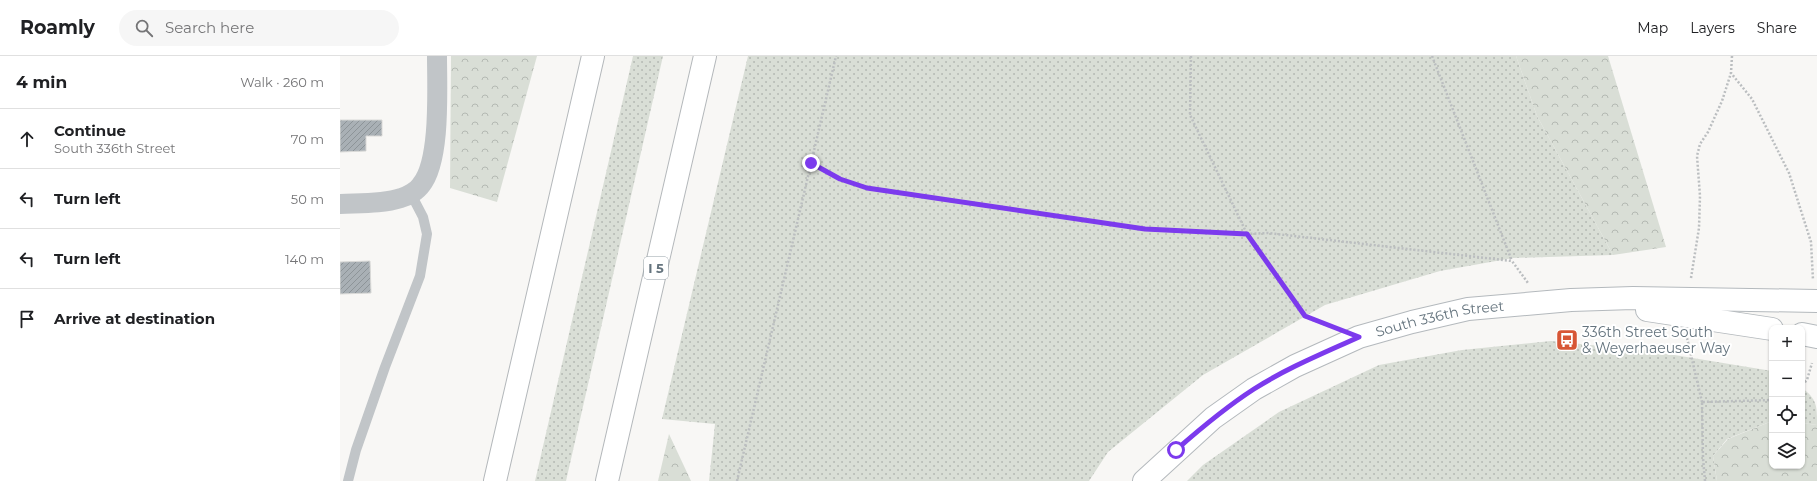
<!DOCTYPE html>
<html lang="en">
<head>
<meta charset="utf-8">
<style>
	:root { --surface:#fff; --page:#f6f6f6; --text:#202124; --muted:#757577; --line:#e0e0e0 }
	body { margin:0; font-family:Montserrat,sans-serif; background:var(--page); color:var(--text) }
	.controls { position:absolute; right:12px; bottom:12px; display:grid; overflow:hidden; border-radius:8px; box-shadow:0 1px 3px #0004 }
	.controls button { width:36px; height:36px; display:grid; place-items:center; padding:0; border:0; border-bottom:1px solid var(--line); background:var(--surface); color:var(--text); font:20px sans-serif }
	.stop { position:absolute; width:12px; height:12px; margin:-9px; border:3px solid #7c3aed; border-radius:50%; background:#fff }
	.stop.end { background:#7c3aed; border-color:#fff; box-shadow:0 1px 4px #0008 }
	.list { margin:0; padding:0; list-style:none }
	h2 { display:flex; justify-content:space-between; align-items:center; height:52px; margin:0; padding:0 16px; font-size:17px }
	h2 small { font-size:13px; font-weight:400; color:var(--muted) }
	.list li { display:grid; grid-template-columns:26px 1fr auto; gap:12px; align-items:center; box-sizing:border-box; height:60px; padding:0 16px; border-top:1px solid var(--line) }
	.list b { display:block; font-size:15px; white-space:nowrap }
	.list p { margin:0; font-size:13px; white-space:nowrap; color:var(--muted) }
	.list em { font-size:13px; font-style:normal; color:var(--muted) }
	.icon { flex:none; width:22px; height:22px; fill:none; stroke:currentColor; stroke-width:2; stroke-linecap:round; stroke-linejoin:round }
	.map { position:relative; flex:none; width:1477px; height:425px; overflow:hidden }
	header { display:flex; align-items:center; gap:24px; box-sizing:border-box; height:56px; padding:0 20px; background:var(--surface); border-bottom:1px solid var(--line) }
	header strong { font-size:19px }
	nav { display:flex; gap:22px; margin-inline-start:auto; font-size:14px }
	.search { width:280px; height:36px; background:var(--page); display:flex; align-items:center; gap:10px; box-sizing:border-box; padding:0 14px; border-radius:22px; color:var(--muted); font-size:15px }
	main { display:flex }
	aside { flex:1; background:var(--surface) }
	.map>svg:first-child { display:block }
	.grass { fill:url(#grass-dots) }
	.forest { fill:url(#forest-crowns) }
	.building { fill:url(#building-hatch); stroke:#d9d9d7 }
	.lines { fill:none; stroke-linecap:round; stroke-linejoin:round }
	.secondary-casing { stroke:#b4b9bd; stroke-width:24 }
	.highway-casing { stroke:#b4b8bb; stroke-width:24 }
	.path { stroke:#bbbec0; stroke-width:2.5; stroke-dasharray:2 2; stroke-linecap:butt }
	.lane { stroke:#c1c5c8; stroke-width:10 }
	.street { stroke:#c1c5c8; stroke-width:20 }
	.secondary { stroke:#fff; stroke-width:22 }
	.highway { stroke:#fff; stroke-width:22 }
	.route { stroke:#7c3aed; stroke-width:5 }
	.labels { text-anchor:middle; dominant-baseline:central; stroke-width:4; stroke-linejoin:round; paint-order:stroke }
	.shield { fill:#fff; stroke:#939ea5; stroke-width:1 }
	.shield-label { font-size:13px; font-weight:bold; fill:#65747e }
	.street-label { font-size:14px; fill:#65747e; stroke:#fff }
	.poi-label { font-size:14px; fill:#65747e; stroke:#fff; text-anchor:start }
</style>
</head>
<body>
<header>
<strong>Roamly</strong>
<div class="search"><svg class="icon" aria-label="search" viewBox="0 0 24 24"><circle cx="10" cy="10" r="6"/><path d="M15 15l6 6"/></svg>Search here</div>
<nav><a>Map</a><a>Layers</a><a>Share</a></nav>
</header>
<main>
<aside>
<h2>4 min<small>Walk · 260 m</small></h2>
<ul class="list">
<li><svg class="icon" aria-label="ahead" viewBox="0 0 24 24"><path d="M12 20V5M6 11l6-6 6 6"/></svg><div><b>Continue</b><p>South 336th Street</p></div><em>70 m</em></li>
<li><svg class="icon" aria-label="left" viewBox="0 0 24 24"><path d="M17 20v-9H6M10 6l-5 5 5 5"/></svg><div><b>Turn left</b></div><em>50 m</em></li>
<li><svg class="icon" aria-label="left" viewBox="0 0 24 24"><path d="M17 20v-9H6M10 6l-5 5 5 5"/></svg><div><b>Turn left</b></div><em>140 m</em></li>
<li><svg class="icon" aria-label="arrive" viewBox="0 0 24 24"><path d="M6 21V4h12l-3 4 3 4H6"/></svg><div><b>Arrive at destination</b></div></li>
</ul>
</aside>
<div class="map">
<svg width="1477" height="425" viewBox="0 0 1477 425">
	<defs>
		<pattern id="grass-dots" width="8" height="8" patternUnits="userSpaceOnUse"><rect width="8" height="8" fill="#d9ded6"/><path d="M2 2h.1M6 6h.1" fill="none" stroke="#b4b9b3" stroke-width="1.8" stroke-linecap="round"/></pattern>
		<pattern id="forest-crowns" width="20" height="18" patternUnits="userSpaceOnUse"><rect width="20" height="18" fill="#d9ded6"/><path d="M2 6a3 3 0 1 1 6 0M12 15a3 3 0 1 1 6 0" fill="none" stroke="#b4b9b3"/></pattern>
		<pattern id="building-hatch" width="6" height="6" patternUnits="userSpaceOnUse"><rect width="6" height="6" fill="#a9b0b5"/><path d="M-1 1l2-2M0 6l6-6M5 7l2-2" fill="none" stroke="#8d9498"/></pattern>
	</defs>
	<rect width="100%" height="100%" fill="#f8f7f5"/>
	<!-- grass -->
	<g class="grass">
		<polygon points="293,0 323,0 226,425 195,425"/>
		<polygon points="408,0 1176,0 1197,60 1273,199 1173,202 1100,215 985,249 863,319 768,396 749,425 369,425 375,368 322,363"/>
		<polygon points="1211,285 1310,295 1432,315 1432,365 1387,383 1373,400 1377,425 847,425 863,409 939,356 1039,309 1122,294"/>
		<path d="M 1462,332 C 1477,343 1477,350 1477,369 L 1462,367 Z"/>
	</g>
	<!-- forest -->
	<g class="forest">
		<polygon points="111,0 197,0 157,146 110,132"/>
		<polygon points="1176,0 1268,0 1326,191 1273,199 1197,60"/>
		<polygon points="1432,365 1432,410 1462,410 1462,367 1477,369 1477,425 1377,425 1373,400 1388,383"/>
		<polygon points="329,378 351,425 318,425"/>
	</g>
	<!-- building -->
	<g class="building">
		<polygon points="0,64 42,64 42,80 26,80 26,95 0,96"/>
		<polygon points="30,205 31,237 0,238 0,206"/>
	</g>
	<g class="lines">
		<!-- secondary casing -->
		<g class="secondary-casing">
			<g id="secondary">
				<polyline points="1307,254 1432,273"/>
				<polyline points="1462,278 1477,281"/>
				<path id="s1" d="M 804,425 L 873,362 L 914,333 L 955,310 L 1019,281 L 1072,266 L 1128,253 L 1231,244 L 1293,242 L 1477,245"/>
			</g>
		</g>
		<!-- highway casing -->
		<g class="highway-casing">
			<g id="highway">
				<polyline points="155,425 253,0"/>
				<polyline points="267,425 365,0"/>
			</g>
		</g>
		<!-- path -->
		<g class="path">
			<polyline points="851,0 850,59 907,178 965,261 991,271"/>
			<polyline points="1092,0 1172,205"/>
			<polyline points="1392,0 1391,17 1412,43 1449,117 1471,186 1473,224"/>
			<polyline points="471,107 500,123 527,131 805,173 907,178 928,177 1172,205 1188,227"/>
			<polyline points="1351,222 1359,172 1360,140 1357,100 1360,88 1368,76 1382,45 1391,17"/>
			<polyline points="1347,282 1362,346"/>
			<polyline points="1462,329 1467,324 1472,307"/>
			<polyline points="397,425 496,0"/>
			<polyline points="1365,425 1363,402 1362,346 1432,344"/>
		</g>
		<!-- lane -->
		<polyline class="lane" points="8,425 16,394 45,311 80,220 87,178 83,161 71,138"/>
		<!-- street -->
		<path class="street" d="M 0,148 C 20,147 42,148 61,142 C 68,140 77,135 81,129 C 101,105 97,32 97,0"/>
		<!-- secondary -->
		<use href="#secondary" class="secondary"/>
		<!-- highway -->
		<use href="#highway" class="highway"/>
	</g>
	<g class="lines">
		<!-- route -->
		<path class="route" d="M 471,107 L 500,123 L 527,132 L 805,173 L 907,178 L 965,260 L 1019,281 C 984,297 947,312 914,333 C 886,351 861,372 836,394"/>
	</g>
	<!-- icons -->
	<defs>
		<g id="bus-square" transform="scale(1.15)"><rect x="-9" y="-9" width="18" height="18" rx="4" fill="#d75635" stroke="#fff"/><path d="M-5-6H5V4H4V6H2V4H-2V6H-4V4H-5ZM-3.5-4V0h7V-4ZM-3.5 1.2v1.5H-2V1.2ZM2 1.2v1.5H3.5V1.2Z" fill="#fff"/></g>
	</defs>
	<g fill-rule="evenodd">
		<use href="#bus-square" x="1227" y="284"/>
	</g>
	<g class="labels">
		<!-- shield labels -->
		<rect class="shield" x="304" y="201" width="24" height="22" rx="3"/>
		<g class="shield-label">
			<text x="316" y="212">I 5</text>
		</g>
		<!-- street labels -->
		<g class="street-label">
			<text stroke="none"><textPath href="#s1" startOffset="344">South 336th Street</textPath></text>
		</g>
		<!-- poi labels -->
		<g class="poi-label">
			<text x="1242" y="276">336th Street South<tspan x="1242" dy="16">&amp; Weyerhaeuser Way</tspan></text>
		</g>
	</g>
</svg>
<div class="controls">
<button>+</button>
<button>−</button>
<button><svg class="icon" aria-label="locate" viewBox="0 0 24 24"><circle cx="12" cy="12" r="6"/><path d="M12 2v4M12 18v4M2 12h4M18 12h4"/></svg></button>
<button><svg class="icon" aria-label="layers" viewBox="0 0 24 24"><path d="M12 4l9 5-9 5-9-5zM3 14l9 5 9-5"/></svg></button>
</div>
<div class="stop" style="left:836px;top:394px"></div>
<div class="stop end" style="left:471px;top:107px"></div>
</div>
</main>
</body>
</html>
